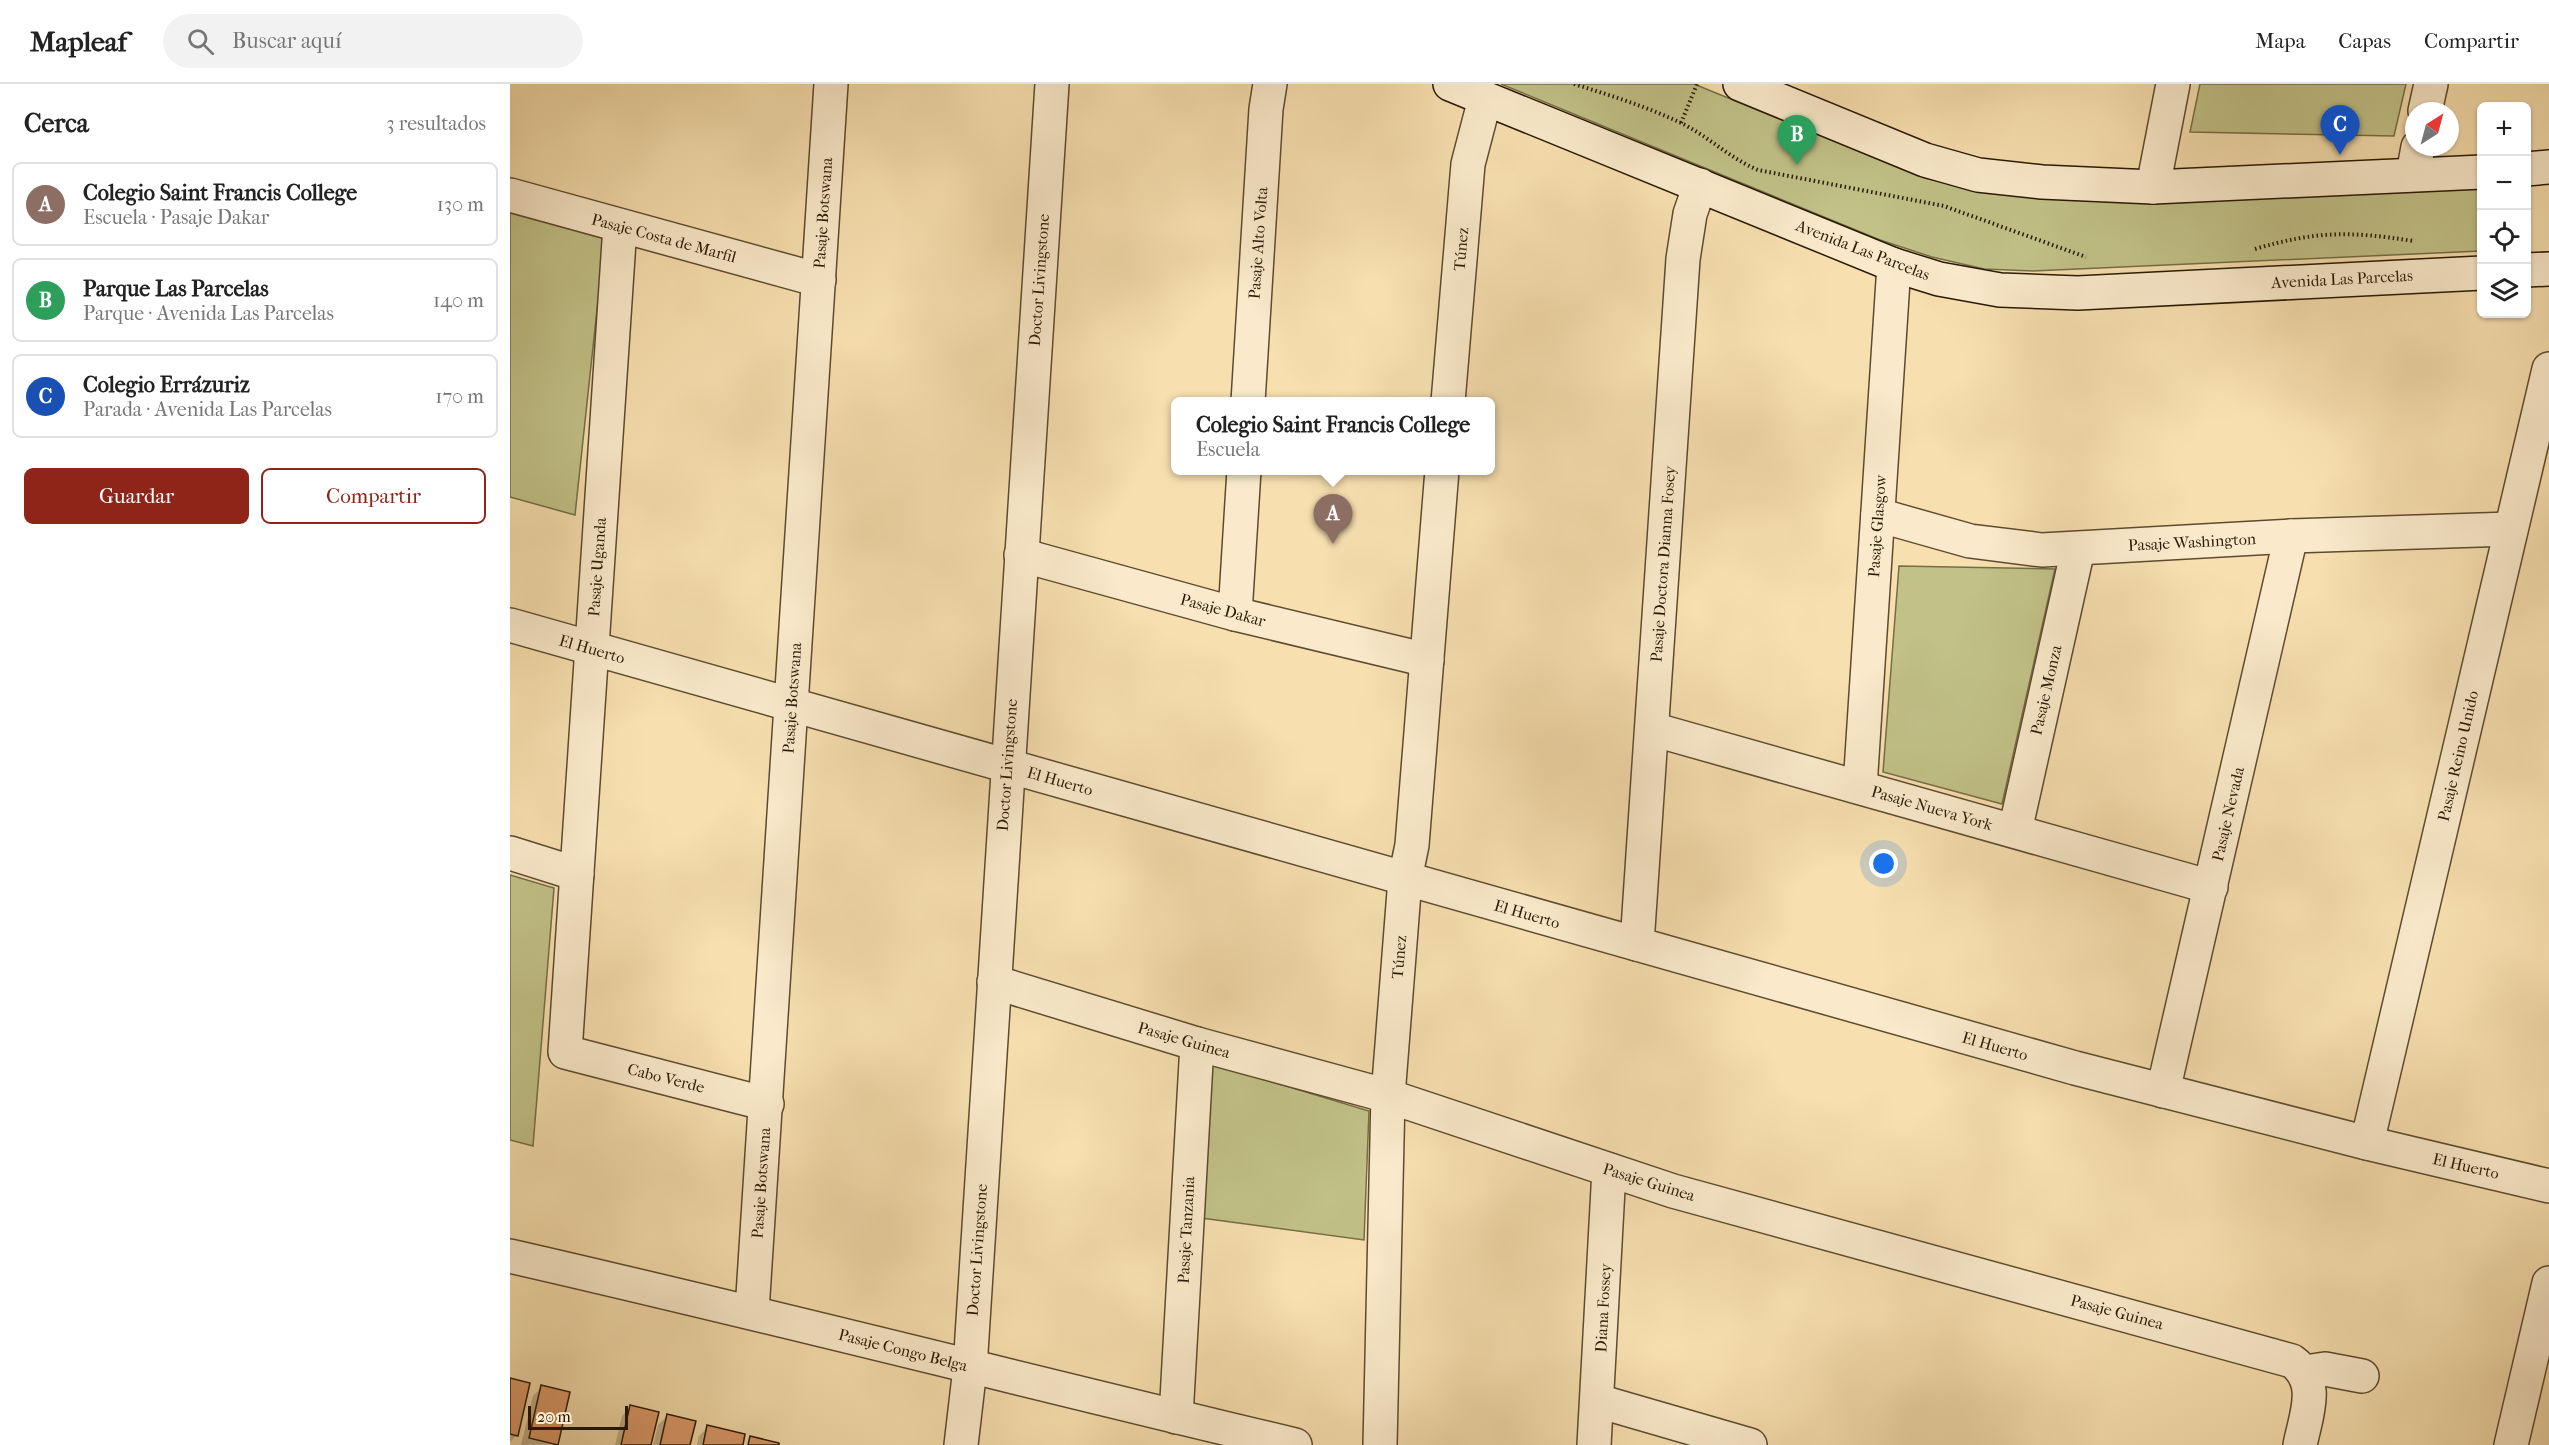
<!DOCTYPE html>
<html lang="es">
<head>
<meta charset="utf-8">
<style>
	:root { --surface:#fff; --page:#f2f2f2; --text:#222; --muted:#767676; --line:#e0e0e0; --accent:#8f2418 }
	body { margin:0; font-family:"IM FELL French Canon",serif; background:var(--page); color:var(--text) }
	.controls { position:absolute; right:18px; top:18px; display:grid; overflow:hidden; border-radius:9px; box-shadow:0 2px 4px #0004 }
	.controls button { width:54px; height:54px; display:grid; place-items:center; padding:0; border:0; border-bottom:2px solid var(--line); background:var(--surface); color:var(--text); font:30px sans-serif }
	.compass { position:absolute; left:1895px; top:18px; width:54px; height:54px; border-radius:50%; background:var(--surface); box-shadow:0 2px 4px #0004; rotate:36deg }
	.scale { position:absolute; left:18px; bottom:15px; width:100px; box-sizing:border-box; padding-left:6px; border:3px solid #2a1a04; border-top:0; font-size:16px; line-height:21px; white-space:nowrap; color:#2a1a04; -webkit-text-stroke:4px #faeacb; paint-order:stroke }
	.you { position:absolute; left:1374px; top:780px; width:21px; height:21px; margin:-15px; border:4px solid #fff; border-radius:50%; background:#1a73e8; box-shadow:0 0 0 9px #1a73e833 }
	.badge { display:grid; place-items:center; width:39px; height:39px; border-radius:50%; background:var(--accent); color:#fff; font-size:20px; font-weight:700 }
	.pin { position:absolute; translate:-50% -50px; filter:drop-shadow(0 2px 3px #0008) }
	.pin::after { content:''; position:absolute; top:32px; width:21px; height:18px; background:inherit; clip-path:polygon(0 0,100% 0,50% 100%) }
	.popup { position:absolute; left:661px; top:313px; width:324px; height:78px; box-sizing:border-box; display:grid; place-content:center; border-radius:9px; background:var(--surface); filter:drop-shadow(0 2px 4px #0005); font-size:20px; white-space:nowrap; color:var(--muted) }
	.popup b { font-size:22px; color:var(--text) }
	.popup::after { content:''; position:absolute; left:50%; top:100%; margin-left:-12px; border:12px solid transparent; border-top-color:var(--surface) }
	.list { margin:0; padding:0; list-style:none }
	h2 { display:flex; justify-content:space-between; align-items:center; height:78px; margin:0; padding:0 24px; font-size:26px }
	h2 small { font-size:20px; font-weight:400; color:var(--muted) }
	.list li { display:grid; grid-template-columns:39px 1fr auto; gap:18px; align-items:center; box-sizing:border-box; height:84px; margin:0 12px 12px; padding:0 12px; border:2px solid var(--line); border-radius:9px }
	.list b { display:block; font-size:22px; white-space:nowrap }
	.list p { margin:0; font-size:20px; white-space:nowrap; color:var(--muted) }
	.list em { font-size:20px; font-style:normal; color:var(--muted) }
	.actions { display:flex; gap:12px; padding:18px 24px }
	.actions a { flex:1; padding:14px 0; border:2px solid var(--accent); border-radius:9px; text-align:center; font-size:21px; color:var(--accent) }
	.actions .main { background:var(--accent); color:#fff }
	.icon { flex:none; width:33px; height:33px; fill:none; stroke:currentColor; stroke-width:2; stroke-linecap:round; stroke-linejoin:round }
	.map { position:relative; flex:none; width:2039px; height:1361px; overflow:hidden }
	header { display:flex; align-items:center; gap:36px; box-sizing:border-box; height:84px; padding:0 30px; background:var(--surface); border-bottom:2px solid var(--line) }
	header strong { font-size:28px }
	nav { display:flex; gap:33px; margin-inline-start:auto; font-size:21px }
	.search { width:420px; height:54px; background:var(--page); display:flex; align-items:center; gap:15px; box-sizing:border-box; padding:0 21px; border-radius:33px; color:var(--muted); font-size:22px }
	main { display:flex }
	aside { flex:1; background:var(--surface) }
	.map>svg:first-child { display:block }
	.green { fill:#c1c188; stroke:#766e46; stroke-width:1.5 }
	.shadow { fill:#0003 }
	.building { fill:#de9c6c; stroke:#2a1a04; stroke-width:1.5 }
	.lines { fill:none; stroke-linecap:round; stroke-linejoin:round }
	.street-casing { stroke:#5d4b2f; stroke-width:36 }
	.secondary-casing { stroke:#2a1a04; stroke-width:36 }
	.path { stroke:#2a1a04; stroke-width:4; stroke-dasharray:1.5 3; stroke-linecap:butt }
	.street { stroke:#faeacb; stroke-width:33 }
	.secondary { stroke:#faeacb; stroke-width:33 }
	.labels { text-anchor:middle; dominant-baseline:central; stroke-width:6; stroke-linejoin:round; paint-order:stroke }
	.street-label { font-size:16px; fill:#2a1a04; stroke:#faeacb }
</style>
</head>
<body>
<header>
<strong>Mapleaf</strong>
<div class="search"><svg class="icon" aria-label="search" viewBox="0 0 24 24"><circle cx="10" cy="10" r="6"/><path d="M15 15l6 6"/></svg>Buscar aquí</div>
<nav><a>Mapa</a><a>Capas</a><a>Compartir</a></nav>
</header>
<main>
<aside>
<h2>Cerca<small>3 resultados</small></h2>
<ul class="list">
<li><span class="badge" style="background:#8d6e63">A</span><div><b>Colegio Saint Francis College</b><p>Escuela · Pasaje Dakar</p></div><em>130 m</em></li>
<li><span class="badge" style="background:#2e9e5b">B</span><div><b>Parque Las Parcelas</b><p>Parque · Avenida Las Parcelas</p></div><em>140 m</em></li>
<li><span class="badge" style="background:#1a4fb4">C</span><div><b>Colegio Errázuriz</b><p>Parada · Avenida Las Parcelas</p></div><em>170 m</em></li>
</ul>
<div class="actions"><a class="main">Guardar</a><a>Compartir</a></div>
</aside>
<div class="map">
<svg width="2039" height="1361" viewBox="0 0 2039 1361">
	<rect width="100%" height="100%" fill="#f7dfaf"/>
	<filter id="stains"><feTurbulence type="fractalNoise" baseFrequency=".00333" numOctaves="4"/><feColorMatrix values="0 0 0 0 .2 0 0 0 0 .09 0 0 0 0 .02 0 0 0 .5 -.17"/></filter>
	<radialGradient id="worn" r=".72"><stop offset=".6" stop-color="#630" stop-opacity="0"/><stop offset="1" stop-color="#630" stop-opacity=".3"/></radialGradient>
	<!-- green -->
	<g class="green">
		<polygon points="991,0 1184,0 1414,94 1474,107 1971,102 1971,167 1523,187 1474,185 1422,173 1370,156"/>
		<polygon points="1690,0 1896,0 1884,52 1680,48"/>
		<polygon points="0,124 95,151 65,431 0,413"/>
		<polygon points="1389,482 1545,485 1492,720 1373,688"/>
		<polygon points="0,791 44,804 23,1062 0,1056"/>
		<polygon points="689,976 859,1027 854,1156 684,1133"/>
	</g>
	<!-- shadow -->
	<g class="shadow">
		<polygon points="0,1296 7,1351 0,1358"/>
		<polygon points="32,1303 47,1360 11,1361 23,1312"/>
		<polygon points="121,1323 140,1361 105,1361 112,1332"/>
		<polygon points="157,1332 179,1361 143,1361 148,1341"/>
		<polygon points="198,1343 231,1361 187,1361 189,1352"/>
	</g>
	<!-- building -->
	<g class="building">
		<polygon points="0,1294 20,1299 8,1352 0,1350"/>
		<polygon points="31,1301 60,1308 48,1361 19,1354"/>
		<polygon points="120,1321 149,1328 141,1361 111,1361"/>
		<polygon points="157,1330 186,1337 180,1361 150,1361"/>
		<polygon points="197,1341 235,1350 233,1361 193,1361"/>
		<polygon points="240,1352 269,1359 269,1361 238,1361"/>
	</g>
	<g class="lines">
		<!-- street casing -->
		<g class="street-casing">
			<g id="street">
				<polyline points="1915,27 1921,0"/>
				<polyline points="1903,90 1908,63"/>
				<polyline points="1643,103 1663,0"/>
				<polyline points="0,111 309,196"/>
				<polyline points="110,142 55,968 257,1020"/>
				<polyline points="738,318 756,25 760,0"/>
				<polyline points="938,318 958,80 975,15"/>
				<polyline points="1368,431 1460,457 1532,466 1781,452 2001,445"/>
				<polyline points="511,471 725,530 917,576"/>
				<polyline points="725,530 734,386"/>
				<polyline points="0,541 1565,984 1857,1059 2039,1102"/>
				<polyline points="1142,645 1701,803"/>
				<polyline points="1350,703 1384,181"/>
				<polyline points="1505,747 1568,465"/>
				<polyline points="0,769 67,790"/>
				<polyline points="1127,860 1173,175 1180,130 1190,101"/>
				<path d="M 484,898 L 687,960 L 878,1012 L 1163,1107 L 1782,1277 C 1811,1298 1796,1331 1790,1361"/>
				<polyline points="1653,1007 1781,452"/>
				<polyline points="1857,1059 2039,285"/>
				<path d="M 0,1172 C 263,1232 523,1299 785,1361"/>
				<polyline points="242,1227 321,0"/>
				<polyline points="1795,1288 1815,1285 1852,1292"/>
				<polyline points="1088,1317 1240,1361"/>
				<polyline points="666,1333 687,960"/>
				<polyline points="451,1361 460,1284 542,0"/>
				<polyline points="870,1361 878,1012 895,795 902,761 932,386"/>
				<polyline points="1084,1361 1099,1086"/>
				<polyline points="2001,1361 2039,1199"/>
			</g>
		</g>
		<!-- secondary casing -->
		<g class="secondary-casing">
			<g id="secondary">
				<polyline points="940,0 1384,181 1429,195 1490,206 1568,209 1972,189"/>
				<polyline points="1230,0 1415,76 1468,91 1532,98 1643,103 1972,88"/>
				<polyline points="2016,85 2039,83"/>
				<polyline points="2016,186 2039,185"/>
			</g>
		</g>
		<!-- path -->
		<g class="path">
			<path d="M 1064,0 C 1099,11 1135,22 1169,38 C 1197,51 1219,74 1248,86 L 1434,122 L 1576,173"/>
			<polyline points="1171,39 1187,0"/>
			<path d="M 1745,165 C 1805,147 1841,147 1903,157"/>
		</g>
		<!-- street -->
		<use href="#street" class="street"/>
		<!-- secondary -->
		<use href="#secondary" class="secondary"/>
	</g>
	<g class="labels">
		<!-- street labels -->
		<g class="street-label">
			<text transform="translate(313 129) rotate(-86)">Pasaje Botswana</text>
			<text transform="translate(154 154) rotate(15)">Pasaje Costa de Marfil</text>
			<text transform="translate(748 159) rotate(-86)">Pasaje Alto Volta</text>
			<text transform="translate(951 165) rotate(-85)">Túnez</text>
			<text transform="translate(1353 166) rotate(21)">Avenida Las Parcelas</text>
			<text transform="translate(1832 195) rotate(-3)">Avenida Las Parcelas</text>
			<text transform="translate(529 196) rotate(-86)">Doctor Livingstone</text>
			<text transform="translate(1367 442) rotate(-86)">Pasaje Glasgow</text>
			<text transform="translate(1682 458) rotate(-3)">Pasaje Washington</text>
			<text transform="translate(1153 480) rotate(-86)">Pasaje Doctora Dianna Fosey</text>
			<text transform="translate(87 483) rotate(-86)">Pasaje Uganda</text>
			<text transform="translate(713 526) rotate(15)">Pasaje Dakar</text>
			<text transform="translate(82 565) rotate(16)">El Huerto</text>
			<text transform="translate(1536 606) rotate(-77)">Pasaje Monza</text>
			<text transform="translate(282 614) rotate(-86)">Pasaje Botswana</text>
			<text transform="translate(1948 672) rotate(-77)">Pasaje Reino Unido</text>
			<text transform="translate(497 681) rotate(-86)">Doctor Livingstone</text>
			<text transform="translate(550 697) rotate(16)">El Huerto</text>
			<text transform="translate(1422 724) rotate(16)">Pasaje Nueva York</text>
			<text transform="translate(1718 730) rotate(-77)">Pasaje Nevada</text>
			<text transform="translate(1017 830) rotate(16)">El Huerto</text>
			<text transform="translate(889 873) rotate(-85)">Túnez</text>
			<text transform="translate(674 956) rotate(16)">Pasaje Guinea</text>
			<text transform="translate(1485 962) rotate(16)">El Huerto</text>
			<text transform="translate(156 994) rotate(14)">Cabo Verde</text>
			<text transform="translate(1956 1082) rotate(13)">El Huerto</text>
			<text transform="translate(1139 1098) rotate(17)">Pasaje Guinea</text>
			<text transform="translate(251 1099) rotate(-86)">Pasaje Botswana</text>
			<text transform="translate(676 1146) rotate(-87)">Pasaje Tanzania</text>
			<text transform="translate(467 1166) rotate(-86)">Doctor Livingstone</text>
			<text transform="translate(1093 1224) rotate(-87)">Diana Fossey</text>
			<text transform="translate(1607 1228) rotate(15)">Pasaje Guinea</text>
			<text transform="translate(393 1266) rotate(14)">Pasaje Congo Belga</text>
		</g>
	</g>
	<rect width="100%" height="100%" filter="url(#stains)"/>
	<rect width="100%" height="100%" fill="url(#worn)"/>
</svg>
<div class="controls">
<button>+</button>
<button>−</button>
<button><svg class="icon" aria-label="locate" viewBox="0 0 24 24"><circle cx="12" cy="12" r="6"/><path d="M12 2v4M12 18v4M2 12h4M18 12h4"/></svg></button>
<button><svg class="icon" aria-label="layers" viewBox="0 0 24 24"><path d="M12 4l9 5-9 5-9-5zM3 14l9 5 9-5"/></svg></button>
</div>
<svg class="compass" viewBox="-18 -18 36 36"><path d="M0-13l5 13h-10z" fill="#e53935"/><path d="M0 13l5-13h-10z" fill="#767676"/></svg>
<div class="scale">20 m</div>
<div class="you"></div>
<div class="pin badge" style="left:823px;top:460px;background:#8d6e63">A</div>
<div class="popup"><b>Colegio Saint Francis College</b>Escuela</div>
<div class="pin badge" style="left:1287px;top:81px;background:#2e9e5b">B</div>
<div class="pin badge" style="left:1830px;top:71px;background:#1a4fb4">C</div>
</div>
</main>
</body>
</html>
